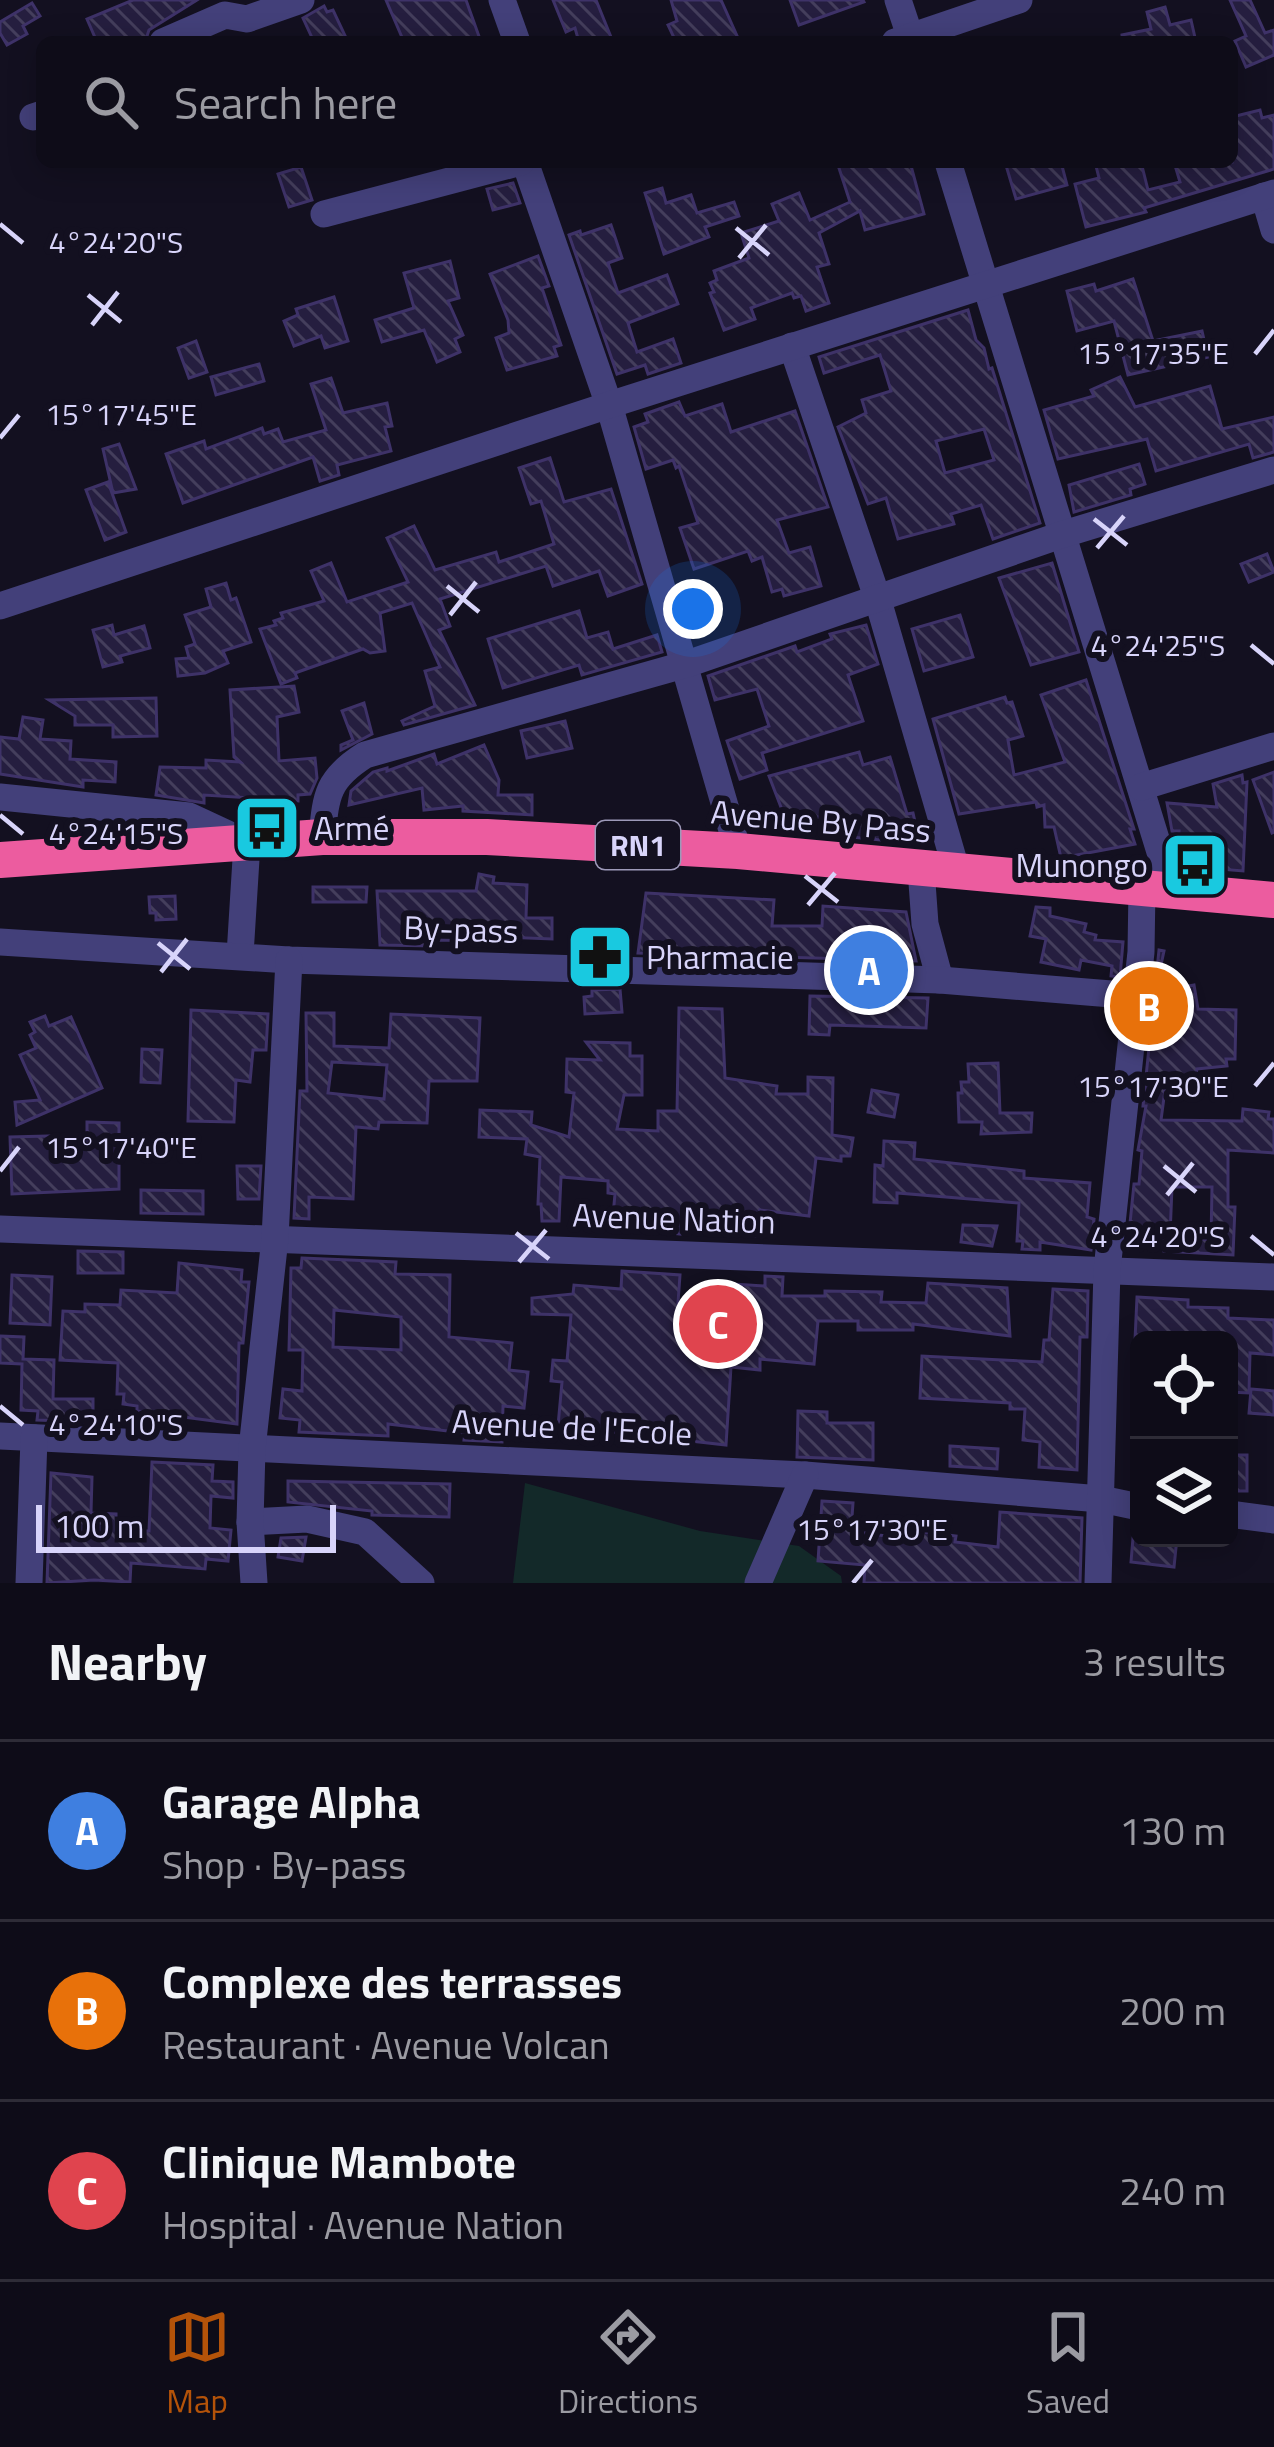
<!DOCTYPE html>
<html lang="en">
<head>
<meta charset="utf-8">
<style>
	:root { --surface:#0e0c18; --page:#1c1a25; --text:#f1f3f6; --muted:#9b9ba2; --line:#2e2c37; --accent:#b45309 }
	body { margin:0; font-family:"Titillium Web",sans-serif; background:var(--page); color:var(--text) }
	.controls { position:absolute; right:36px; bottom:36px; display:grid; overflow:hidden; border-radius:18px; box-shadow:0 6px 30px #0003 }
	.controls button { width:108px; height:108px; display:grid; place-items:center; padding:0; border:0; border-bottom:3px solid var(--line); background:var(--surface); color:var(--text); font:60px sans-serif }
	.scale { position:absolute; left:36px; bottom:30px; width:300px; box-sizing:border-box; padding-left:12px; border:6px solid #d8d4fa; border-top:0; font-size:33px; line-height:42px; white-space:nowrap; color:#d8d4fa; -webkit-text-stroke:9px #131020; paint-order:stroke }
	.you { position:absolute; left:693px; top:609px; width:42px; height:42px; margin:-30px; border:9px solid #fff; border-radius:50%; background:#1a73e8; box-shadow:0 0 0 18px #1a73e833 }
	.badge { display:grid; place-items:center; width:78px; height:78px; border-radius:50%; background:var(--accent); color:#fff; font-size:39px; font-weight:700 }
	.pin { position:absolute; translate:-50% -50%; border:6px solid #fff; box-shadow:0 3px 12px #0006 }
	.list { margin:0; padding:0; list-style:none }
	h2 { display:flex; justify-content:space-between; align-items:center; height:156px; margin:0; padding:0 48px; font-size:51px }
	h2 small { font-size:39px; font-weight:400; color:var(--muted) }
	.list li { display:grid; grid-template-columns:78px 1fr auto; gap:36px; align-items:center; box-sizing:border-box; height:180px; padding:0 48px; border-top:3px solid var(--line) }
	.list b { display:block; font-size:45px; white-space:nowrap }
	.list p { margin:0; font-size:39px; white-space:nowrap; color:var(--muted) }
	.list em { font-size:39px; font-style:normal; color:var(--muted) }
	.icon { flex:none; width:66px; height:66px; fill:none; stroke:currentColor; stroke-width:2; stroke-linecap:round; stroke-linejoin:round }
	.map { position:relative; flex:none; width:1274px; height:1583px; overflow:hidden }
	.search { position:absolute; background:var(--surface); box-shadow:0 6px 30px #0003; left:36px; right:36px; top:36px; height:132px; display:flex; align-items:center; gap:30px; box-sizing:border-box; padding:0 42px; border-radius:18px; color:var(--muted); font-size:45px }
	.sheet { height:696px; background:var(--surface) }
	nav { display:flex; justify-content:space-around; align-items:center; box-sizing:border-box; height:168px; border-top:3px solid var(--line); background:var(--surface); font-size:33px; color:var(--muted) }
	nav a { display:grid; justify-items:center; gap:6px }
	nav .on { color:var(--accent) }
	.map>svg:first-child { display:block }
	.grass { fill:#132929 }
	.building { fill:url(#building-back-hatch); stroke:#3e3268; stroke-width:3; fill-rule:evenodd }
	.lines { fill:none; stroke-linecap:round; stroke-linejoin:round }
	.minor { stroke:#43407a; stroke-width:27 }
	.highway { stroke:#ec5c9f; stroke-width:36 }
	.ticks { fill:none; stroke:#d8d4fa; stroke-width:4.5 }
	.labels { text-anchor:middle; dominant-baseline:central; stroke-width:12; stroke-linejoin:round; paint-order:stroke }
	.shield { fill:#131020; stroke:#9d99b9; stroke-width:3 }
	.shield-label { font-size:30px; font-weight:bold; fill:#d8d4fa }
	.street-label { font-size:33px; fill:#d8d4fa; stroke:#131020 }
	.poi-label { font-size:33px; fill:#d8d4fa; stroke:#131020; text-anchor:start }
	.ticks-label { font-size:30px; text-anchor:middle; fill:#d8d4fa; stroke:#131020; stroke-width:12; stroke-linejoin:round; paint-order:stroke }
</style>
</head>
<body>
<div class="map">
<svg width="1274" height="1583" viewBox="0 0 1274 1583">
	<defs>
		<pattern id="building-back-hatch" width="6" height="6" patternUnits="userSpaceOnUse" patternTransform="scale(3)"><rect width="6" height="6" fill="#251e3f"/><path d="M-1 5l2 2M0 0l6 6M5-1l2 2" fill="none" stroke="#443e5c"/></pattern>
	</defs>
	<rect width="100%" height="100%" fill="#131020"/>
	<!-- grass -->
	<polygon class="grass" points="525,1483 700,1531 799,1546 841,1576 842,1583 513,1583"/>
	<!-- building -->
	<g class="building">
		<polygon points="133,0 197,0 149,30 145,42 97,42 87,19"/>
		<polygon points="386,0 466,0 481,42 404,42"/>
		<polygon points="553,0 596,0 613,42 579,42 575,28 566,32"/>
		<polygon points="671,0 721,0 738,38 729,42 676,42 668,25 677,21"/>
		<polygon points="790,0 863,0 864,2 799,25"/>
		<polygon points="1230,0 1250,0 1265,33 1274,30 1274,55 1246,67 1235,41 1246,36"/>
		<polygon points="32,3 40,16 23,26 27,34 7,45 0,33 0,22"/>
		<polygon points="324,6 327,12 333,10 348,42 314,42 303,18"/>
		<polygon points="1165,7 1170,25 1191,20 1196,42 1123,42 1122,35 1151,29 1147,12"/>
		<polygon points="1260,110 1262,118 1274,115 1274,169 1144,208 1146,212 1086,227 1075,184 1099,178 1095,162 1141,162 1148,190 1180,182 1174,162 1232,162 1232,117"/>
		<polygon points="837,162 910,162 924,214 865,230 860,211 819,233 829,264 817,267 829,303 806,311 801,296 794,298 792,293 751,308 755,319 724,330 710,293 714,292 710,283 717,280 714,271 749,258 741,233 779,221 772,204 799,193 810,220 850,202"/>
		<polygon points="1005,162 1061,162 1067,185 1016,199"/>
		<polygon points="301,167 312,200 289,207 278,174"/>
		<polygon points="513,183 520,203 493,210 487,189"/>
		<polygon points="662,188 666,203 691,195 697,213 734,202 739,216 705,227 709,237 664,254 645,193"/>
		<polygon points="611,225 622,258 608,263 618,293 667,275 678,304 628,323 637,352 673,339 681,363 648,374 645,365 617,374 569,235 580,231 581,235"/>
		<polygon points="538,256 549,286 542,288 561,345 554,347 557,356 507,370 496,338 509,333 508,320 490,274"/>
		<polygon points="450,261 459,298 448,301 463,335 455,339 460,352 437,362 424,330 382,342 375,320 414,308 404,273"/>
		<polygon points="1133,279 1153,341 1202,331 1208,357 1128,375 1114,321 1077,331 1067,291 1094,284 1096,291"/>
		<polygon points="334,297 348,341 325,348 321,336 294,346 284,321 298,315 296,309"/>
		<path d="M 968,310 L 976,340 L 984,348 L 989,369 L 992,368 L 1040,523 L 993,539 L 981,505 L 951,514 L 954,524 L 898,539 L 886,498 L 868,504 L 838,427 L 866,413 L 862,400 L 891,391 L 880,355 L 824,373 L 819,357 ZM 984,429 L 994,460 L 945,473 L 936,441 Z"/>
		<polygon points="196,341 207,372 189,378 178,348"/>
		<polygon points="259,364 264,381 216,395 211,377"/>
		<polygon points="1120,377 1135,407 1210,386 1222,429 1274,417 1274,452 1253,458 1249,444 1156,471 1147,439 1058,459 1044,410 1094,396 1091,390"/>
		<polygon points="331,378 343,413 387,403 392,426 385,427 391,451 337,465 339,475 320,481 313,457 183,503 166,454 204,441 206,449 262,428 264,434 278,429 283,442 326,430 311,384"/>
		<polygon points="679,402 685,416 722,404 731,432 795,411 828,507 777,520 789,553 810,547 821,586 784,596 782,589 772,592 762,557 752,561 748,551 694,569 680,528 698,523 679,466 676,468 673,460 646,469 634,427 648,422 645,414"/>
		<polygon points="119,444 136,489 113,493 103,449"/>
		<polygon points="550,458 564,502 611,489 642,584 608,596 599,571 553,586 546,566 440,599 450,626 439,630 475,705 404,725 402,721 435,706 425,671 440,667 412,603 380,613 385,651 370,653 363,649 295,673 297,678 281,684 260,629 276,625 274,621 283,618 281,613 324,601 311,571 331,563 347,602 408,582 387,538 414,526 435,570 496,552 499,562 554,544 541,501 531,504 519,468"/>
		<polygon points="1139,464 1145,484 1130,489 1131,495 1074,512 1069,485"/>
		<polygon points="108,482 126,532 105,540 86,490"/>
		<polygon points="1267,554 1274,572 1249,582 1241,564"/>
		<polygon points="1052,563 1079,652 1031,665 999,578"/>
		<polygon points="226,583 231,600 236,598 251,642 223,651 228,663 205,673 178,676 176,659 189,658 186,647 195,644 185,615 211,607 206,589"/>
		<polygon points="579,611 587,638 608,632 613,649 657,635 662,652 582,675 579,665 503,688 488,639"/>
		<polygon points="960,615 973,657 924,671 912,629"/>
		<polygon points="112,625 114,635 144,626 150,648 120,656 122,662 103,667 93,630"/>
		<polygon points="866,625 878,664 848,675 863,721 762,753 767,770 740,779 727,741 769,726 757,689 715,700 708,676 795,646 797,652 832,639 830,634"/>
		<polygon points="1086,680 1134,829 1130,829 1135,844 1061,858 1054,827 1045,827 1044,805 1037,807 1036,802 959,814 933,719 1005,697 1007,703 1012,702 1023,736 1008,740 1014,775 1065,762 1041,695"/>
		<polygon points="294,686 299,712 277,717 279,761 315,758 317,778 310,794 298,795 298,801 204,795 204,803 156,795 160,767 206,768 206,760 240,762 234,757 230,690"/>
		<polygon points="156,698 157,736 113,737 113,725 75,725 75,716 49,700"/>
		<polygon points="364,703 372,734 341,750 341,745 353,740 342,711"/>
		<polygon points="23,717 43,720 40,739 71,741 70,759 116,762 115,782 83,780 83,787 0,774 0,737 19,739"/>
		<polygon points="565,721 572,748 527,758 521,731"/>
		<polygon points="484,745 499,780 498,795 532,795 532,815 463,811 463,806 424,810 422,788 349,805 351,791 373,772 387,768 387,771 434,754 437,764"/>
		<polygon points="859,752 863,765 890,757 907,814 913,813 920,844 831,835 829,816 824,815 789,828 769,776"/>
		<polygon points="1274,772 1274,832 1272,833 1253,780"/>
		<polygon points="1242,775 1243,783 1247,782 1243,871 1183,866 1178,849 1179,831 1172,831 1167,803 1217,807 1213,784"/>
		<polygon points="479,874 494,877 493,883 527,885 526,918 552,918 552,939 480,936 480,941 435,940 435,946 380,945 377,891 476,891"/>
		<polygon points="313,887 367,887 366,902 313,902"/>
		<polygon points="646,893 774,900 772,926 822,926 823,906 906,912 916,961 638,953"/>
		<polygon points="175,896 176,919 156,920 156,913 150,913 149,897"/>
		<polygon points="1036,907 1050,908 1050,916 1086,924 1084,932 1096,935 1095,940 1123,942 1120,977 1111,976 1112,966 1081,960 1079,970 1041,962 1046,939 1030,936"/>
		<path d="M 1159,950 L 1164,951 L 1157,984 L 1177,988 L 1194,985 L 1198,1009 L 1236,1010 L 1235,1059 L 1226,1059 L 1227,1066 L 1197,1069 L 1195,1079 L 1167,1075 L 1161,1120 L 1242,1121 L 1243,1109 L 1269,1112 L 1268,1119 L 1274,1119 L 1274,1153 L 1228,1150 L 1228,1207 L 1235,1207 L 1233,1255 L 1164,1251 L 1164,1246 L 1129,1233 L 1134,1184 L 1139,1184 L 1142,1151 L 1138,1150 L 1146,1106 L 1143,1106 ZM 1172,1187 L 1212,1187 L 1211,1240 L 1170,1236 Z"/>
		<polygon points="620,989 622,1012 585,1014 584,997 592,996 592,990"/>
		<polygon points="810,996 928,998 926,1028 830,1025 829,1035 809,1034"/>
		<polygon points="679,1008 722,1009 725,1078 777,1086 776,1094 808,1094 808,1077 833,1078 832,1135 853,1138 850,1156 841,1156 841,1161 816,1158 809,1216 760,1210 757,1236 739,1234 739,1229 680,1223 680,1234 612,1226 615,1194 608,1193 608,1181 561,1177 559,1221 542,1221 541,1204 538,1204 540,1157 525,1154 527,1139 479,1137 480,1110 532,1112 531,1125 569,1137 574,1093 566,1092 567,1059 600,1060 586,1042 630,1043 630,1056 642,1056 642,1095 624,1095 617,1129 658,1131 658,1111 677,1111"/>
		<polygon points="191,1010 268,1014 266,1050 253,1050 250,1082 236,1080 234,1122 188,1121"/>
		<path d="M 306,1013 L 334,1013 L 334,1046 L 389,1048 L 391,1014 L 480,1018 L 477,1081 L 429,1081 L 427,1123 L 379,1122 L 378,1129 L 356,1127 L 353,1199 L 309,1197 L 309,1219 L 294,1218 L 300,1091 L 307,1091 ZM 332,1062 L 387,1065 L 384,1099 L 328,1093 Z"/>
		<polygon points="45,1016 49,1026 71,1017 102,1088 17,1125 15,1102 40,1100 20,1055 36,1048 30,1035 35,1032 30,1022"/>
		<polygon points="142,1049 162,1050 160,1083 141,1082"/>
		<polygon points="998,1063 1000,1113 1032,1113 1031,1132 981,1134 982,1122 959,1122 958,1093 962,1093 961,1082 969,1082 968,1064"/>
		<polygon points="872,1090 898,1095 894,1117 868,1112"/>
		<polygon points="87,1122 119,1123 119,1189 12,1194 10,1137 87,1135"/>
		<polygon points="884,1141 915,1143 914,1159 1024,1171 1024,1178 1090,1183 1087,1217 1094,1219 1091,1250 1040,1242 1040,1250 1022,1249 1023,1241 1017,1241 1019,1203 897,1193 897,1203 874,1202 875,1165 883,1166"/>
		<polygon points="237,1166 261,1166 259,1199 238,1199"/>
		<polygon points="141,1190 203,1191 203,1214 141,1213"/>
		<polygon points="963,1225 997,1226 992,1246 961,1242"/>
		<polygon points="78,1251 123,1252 123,1273 78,1273"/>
		<path d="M 302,1258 L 396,1262 L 395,1274 L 450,1275 L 449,1337 L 512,1343 L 509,1370 L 528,1372 L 524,1408 L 503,1406 L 502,1442 L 464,1440 L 465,1433 L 388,1424 L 388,1436 L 299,1432 L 300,1420 L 280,1418 L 283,1389 L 302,1391 L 303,1350 L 289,1350 L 291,1268 L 301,1268 ZM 334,1310 L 401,1317 L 401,1350 L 333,1347 Z"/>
		<polygon points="179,1263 242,1270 241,1282 249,1282 243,1343 239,1343 237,1424 137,1411 137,1406 123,1404 124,1394 117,1394 118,1363 60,1360 63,1311 85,1312 85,1304 120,1305 121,1290 177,1293"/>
		<polygon points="622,1271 680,1275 678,1303 732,1307 734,1284 765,1286 765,1276 783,1277 782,1296 825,1296 825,1291 882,1292 881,1302 926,1303 928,1283 1007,1288 1010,1336 913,1324 913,1330 858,1330 858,1321 818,1321 814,1364 760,1359 760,1370 731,1367 726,1445 558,1426 562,1382 551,1381 553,1360 567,1361 571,1315 532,1314 532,1298 573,1294 574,1285 621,1289"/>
		<polygon points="12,1275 52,1277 50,1325 10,1323"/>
		<polygon points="1053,1289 1088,1291 1087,1337 1080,1337 1077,1470 1039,1467 1040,1442 1023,1440 1025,1409 1010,1409 1010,1403 920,1398 922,1356 1042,1362 1044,1340 1049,1340"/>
		<polygon points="1137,1297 1188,1300 1188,1307 1228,1308 1228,1318 1274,1320 1274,1355 1250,1353 1249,1393 1229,1392 1229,1340 1135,1340"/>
		<polygon points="0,1336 24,1337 23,1359 54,1360 53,1399 93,1399 93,1422 37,1420 38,1411 21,1410 22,1364 0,1363"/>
		<polygon points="1251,1389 1274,1391 1274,1415 1249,1413"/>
		<polygon points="798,1411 827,1412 827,1423 873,1423 873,1460 797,1457"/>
		<polygon points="950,1446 998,1449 997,1469 950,1466"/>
		<rect x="1232" y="1455" width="15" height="36"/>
		<polygon points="152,1462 213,1465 212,1481 233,1482 233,1498 211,1496 210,1528 231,1530 228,1561 206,1559 205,1569 131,1563 130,1582 94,1580 47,1583 51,1473 92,1477 91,1513 116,1514 116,1530 149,1531"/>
		<polygon points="288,1481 450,1484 449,1517 372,1515 372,1511 288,1502"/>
		<polygon points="822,1501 853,1503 851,1531 907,1539 910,1524 926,1526 924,1532 956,1536 955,1542 998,1547 1000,1512 1082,1518 1080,1583 864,1583 865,1565 818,1561"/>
		<polygon points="306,1537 302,1561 278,1557 281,1538"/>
		<polygon points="1133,1538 1177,1538 1174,1567 1131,1562"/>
	</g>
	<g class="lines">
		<!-- minor -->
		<g class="minor">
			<polyline points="502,0 517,42"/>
			<polyline points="898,0 912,42"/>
			<polyline points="163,42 225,15 247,19 301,0"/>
			<polyline points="895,42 1019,0"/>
			<polyline points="33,117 42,114"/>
			<polyline points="525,162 609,405 738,851"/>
			<polyline points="948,162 1172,891"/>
			<polyline points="1264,196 1274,230"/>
			<polyline points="324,214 521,162"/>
			<polyline points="792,346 877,597 957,872"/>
			<polyline points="0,606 609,405 1274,193"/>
			<polyline points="1141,787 1274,746"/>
			<polyline points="0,797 189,816 247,843 240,955"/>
			<path d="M 322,837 C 326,795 327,779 365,755 L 687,664 L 1064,534 L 1274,470"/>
			<polyline points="921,869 925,924 940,980"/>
			<polyline points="0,942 289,960 940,980 1136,996"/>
			<polyline points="0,1229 1274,1277"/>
			<polyline points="0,1436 805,1475 1101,1499 1139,1507"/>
			<polyline points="1229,1514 1274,1520"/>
			<polyline points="250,1522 307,1519 365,1532 421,1583"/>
			<polyline points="29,1583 34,1438"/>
			<polyline points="254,1583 250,1522 252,1449 275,1238 289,960"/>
			<polyline points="758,1583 805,1475"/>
			<polyline points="1098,1583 1107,1270 1141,952 1142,888"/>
		</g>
		<!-- highway -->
		<polyline class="highway" points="0,860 322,837 487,837 738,851 1274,900"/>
	</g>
	<!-- ticks -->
	<path class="ticks" d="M 0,224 L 23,243M 736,228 L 769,255M 739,258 L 766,225M 88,295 L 121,322M 92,325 L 118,292M 1255,354 L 1274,330M 0,438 L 19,415M 1094,519 L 1127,545M 1097,548 L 1124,516M 447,586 L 479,612M 450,615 L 476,582M 1251,645 L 1274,664M 0,815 L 23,834M 805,876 L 838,902M 808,905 L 835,873M 158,943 L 190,969M 161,972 L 187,939M 1255,1086 L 1274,1063M 1164,1166 L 1196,1192M 0,1171 L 19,1147M 1167,1195 L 1193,1163M 516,1233 L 549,1259M 1251,1236 L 1274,1255M 519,1262 L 546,1230M 0,1406 L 23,1425M 853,1583 L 872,1560"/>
	<!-- icons -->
	<defs>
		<g id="bus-square" transform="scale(3.45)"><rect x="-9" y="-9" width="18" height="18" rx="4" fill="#19c9e0" stroke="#131020"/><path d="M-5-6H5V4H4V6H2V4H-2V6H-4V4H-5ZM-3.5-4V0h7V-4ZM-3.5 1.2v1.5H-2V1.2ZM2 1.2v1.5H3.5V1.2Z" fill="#111"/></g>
		<g id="pharmacy-square" transform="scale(3.45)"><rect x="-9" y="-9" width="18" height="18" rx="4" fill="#19c9e0" stroke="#131020"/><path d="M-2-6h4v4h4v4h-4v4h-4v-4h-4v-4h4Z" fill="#111"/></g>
	</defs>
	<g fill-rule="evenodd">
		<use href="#bus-square" x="267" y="828"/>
		<use href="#bus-square" x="1195" y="865"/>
		<use href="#pharmacy-square" x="600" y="957"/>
	</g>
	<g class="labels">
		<!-- shield labels -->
		<rect class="shield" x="596" y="821" width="84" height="48" rx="9"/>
		<g class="shield-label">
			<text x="638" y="845">RN1</text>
		</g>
		<!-- street labels -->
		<g class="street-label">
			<text transform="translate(821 821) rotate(5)">Avenue By Pass</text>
			<text transform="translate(461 929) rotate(2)">By-pass</text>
			<text transform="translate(674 1218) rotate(2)">Avenue Nation</text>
			<text transform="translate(572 1427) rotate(3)">Avenue de l'Ecole</text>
		</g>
		<!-- poi labels -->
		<g class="poi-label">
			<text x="314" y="828">Armé</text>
			<text x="1148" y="865" text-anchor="end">Munongo</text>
			<text x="646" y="957">Pharmacie</text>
		</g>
	</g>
	<g class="ticks-label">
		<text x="116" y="253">4°24'20"S</text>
		<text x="1153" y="364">15°17'35"E</text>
		<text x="121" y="425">15°17'45"E</text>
		<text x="1158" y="656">4°24'25"S</text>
		<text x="116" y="844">4°24'15"S</text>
		<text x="1153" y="1097">15°17'30"E</text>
		<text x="121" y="1158">15°17'40"E</text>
		<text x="1158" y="1247">4°24'20"S</text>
		<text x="116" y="1435">4°24'10"S</text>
		<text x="872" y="1540">15°17'30"E</text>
	</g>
</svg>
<div class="controls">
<button><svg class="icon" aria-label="locate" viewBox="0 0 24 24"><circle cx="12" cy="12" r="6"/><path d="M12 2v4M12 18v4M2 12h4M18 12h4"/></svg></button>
<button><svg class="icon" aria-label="layers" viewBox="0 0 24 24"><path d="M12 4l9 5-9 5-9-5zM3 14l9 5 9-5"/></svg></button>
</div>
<div class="scale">100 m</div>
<div class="you"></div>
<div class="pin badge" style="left:869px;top:970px;background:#3f7fe0">A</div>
<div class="pin badge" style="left:1149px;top:1006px;background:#e8710a">B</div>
<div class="pin badge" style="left:718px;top:1324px;background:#e0444e">C</div>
<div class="search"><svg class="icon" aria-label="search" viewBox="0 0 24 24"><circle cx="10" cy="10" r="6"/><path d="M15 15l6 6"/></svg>Search here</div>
</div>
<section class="sheet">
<h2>Nearby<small>3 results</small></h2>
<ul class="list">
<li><span class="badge" style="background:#3f7fe0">A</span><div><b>Garage Alpha</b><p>Shop · By-pass</p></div><em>130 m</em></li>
<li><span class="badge" style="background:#e8710a">B</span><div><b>Complexe des terrasses</b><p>Restaurant · Avenue Volcan</p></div><em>200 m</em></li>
<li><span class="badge" style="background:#e0444e">C</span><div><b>Clinique Mambote</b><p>Hospital · Avenue Nation</p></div><em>240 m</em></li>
</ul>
</section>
<nav>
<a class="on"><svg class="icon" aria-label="map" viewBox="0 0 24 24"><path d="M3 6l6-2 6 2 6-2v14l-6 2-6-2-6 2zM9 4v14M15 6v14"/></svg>Map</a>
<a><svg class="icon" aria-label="directions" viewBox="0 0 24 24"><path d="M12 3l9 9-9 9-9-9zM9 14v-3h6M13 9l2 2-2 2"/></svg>Directions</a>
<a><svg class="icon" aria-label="saved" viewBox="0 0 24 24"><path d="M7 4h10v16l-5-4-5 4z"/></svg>Saved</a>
</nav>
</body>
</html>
